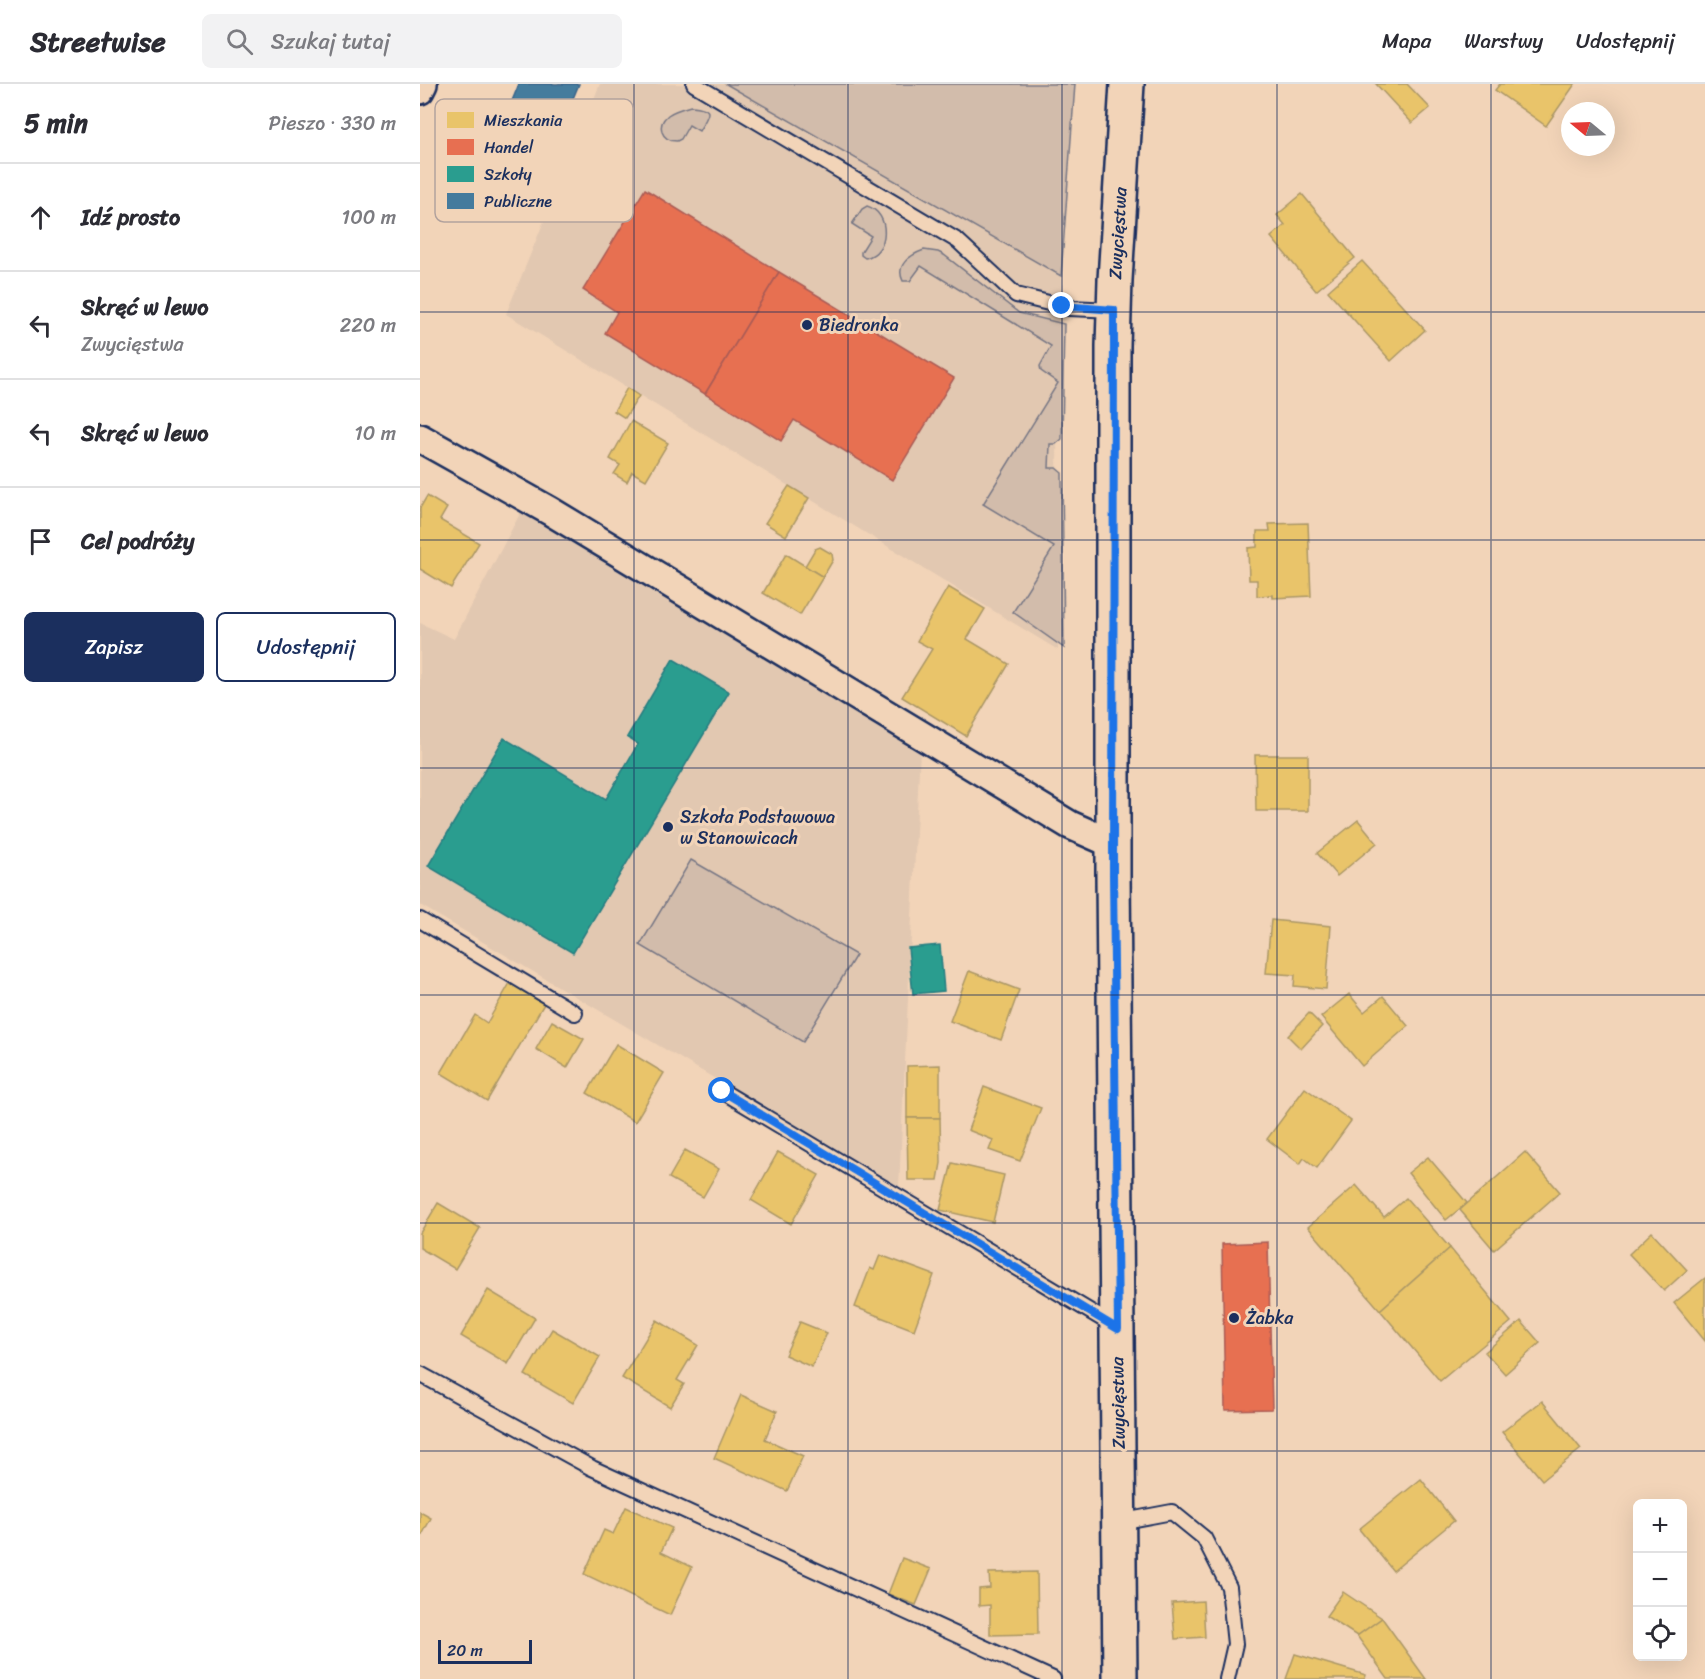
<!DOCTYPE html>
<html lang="pl">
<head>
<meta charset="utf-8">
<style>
	:root { --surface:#fff; --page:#f2f2f3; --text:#2b2b33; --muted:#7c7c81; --line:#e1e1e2; --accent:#1b2f5e }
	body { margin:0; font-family:Sriracha,sans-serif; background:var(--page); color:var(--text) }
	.controls { position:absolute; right:18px; bottom:18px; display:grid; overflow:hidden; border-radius:9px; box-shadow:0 6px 24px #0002 }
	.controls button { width:54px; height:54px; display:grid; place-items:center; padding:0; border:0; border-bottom:2px solid var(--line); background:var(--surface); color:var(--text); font:30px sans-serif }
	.compass { position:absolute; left:1141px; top:18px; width:54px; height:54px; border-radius:50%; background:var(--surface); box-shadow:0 6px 24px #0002; rotate:289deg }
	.scale { position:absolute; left:18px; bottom:15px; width:94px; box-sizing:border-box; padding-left:6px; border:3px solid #1b2f5e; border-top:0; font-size:16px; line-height:21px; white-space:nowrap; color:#1b2f5e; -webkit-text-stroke:4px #f2d4b8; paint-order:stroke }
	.stop { position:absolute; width:18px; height:18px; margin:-14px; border:4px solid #1a73e8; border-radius:50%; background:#fff }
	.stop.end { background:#1a73e8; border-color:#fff; box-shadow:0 2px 6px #0008 }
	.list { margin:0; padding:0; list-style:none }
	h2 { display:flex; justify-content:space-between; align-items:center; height:78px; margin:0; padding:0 24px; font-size:26px }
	h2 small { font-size:20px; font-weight:400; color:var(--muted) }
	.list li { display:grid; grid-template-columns:39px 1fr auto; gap:18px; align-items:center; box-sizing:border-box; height:108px; padding:0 24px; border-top:2px solid var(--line) }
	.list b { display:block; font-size:22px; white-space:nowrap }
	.list p { margin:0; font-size:20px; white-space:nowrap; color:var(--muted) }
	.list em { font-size:20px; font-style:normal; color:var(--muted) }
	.actions { display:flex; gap:12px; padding:18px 24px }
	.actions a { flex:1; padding:14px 0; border:2px solid var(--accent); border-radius:9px; text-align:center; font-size:21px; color:var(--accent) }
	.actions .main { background:var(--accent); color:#fff }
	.icon { flex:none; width:33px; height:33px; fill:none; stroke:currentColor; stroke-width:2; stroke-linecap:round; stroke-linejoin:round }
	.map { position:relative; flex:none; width:1285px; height:1595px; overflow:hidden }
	header { display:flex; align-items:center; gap:36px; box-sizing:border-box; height:84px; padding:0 30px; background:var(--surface); border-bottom:2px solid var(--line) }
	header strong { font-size:28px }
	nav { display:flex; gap:33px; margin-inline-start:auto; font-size:21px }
	.search { width:420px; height:54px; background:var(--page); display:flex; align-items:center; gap:15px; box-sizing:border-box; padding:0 21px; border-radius:9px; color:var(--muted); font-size:22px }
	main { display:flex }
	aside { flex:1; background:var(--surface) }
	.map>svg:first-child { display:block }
	.built { fill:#e2c8b1 }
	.green { fill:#d2bcab; stroke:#767684; stroke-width:1.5 }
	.homes { fill:#e9c46a; stroke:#ab9766; stroke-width:1.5 }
	.shops { fill:#e76f51; stroke:#aa5c55; stroke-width:1.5 }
	.schools { fill:#2a9d8f; stroke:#267c80; stroke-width:1.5 }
	.public { fill:#457b9d; stroke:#38648a; stroke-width:1.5 }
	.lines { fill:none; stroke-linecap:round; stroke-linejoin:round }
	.lane-casing { stroke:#1b2f5e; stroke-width:18 }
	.street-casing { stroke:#1b2f5e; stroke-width:32 }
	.secondary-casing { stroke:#1b2f5e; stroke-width:38 }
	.lane { stroke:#f2d4b8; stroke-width:14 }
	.street { stroke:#f2d4b8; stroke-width:27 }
	.secondary { stroke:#f2d4b8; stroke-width:33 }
	.route { stroke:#1a73e8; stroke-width:8 }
	.grid { fill:none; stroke:#1b2f5e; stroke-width:1.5; stroke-opacity:0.55 }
	.poi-dot { fill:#1b2f5e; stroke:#f2d4b8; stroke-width:2 }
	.labels { text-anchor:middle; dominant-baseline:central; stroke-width:6; stroke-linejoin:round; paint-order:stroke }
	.street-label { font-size:18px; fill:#1b2f5e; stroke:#f2d4b8 }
	.poi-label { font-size:18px; fill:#1b2f5e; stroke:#f2d4b8; text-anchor:start }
	.key { fill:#f2d4b8; stroke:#b2a29d; stroke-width:1.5 }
	.key-label { font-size:16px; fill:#1b2f5e }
</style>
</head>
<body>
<header>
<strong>Streetwise</strong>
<div class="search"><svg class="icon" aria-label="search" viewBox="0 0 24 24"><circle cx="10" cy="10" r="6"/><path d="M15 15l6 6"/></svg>Szukaj tutaj</div>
<nav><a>Mapa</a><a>Warstwy</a><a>Udostępnij</a></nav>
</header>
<main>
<aside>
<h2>5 min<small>Pieszo · 330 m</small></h2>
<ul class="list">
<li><svg class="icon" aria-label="ahead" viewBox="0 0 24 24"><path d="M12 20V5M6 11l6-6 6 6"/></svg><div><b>Idź prosto</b></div><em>100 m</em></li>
<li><svg class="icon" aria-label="left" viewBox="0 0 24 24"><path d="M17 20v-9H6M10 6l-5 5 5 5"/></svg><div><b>Skręć w lewo</b><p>Zwycięstwa</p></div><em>220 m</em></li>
<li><svg class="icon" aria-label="left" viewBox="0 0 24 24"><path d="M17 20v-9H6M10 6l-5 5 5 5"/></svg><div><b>Skręć w lewo</b></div><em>10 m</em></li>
<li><svg class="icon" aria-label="arrive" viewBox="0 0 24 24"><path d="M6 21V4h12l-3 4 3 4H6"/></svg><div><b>Cel podróży</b></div></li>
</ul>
<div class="actions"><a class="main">Zapisz</a><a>Udostępnij</a></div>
</aside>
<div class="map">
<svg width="1285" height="1595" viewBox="0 0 1285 1595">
	<rect width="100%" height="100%" fill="#f2d4b8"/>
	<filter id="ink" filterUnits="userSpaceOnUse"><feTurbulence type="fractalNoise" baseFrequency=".0167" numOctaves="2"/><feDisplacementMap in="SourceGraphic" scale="12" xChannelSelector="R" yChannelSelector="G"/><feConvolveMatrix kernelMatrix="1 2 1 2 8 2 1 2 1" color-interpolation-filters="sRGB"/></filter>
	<g filter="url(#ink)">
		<!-- built -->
		<g class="built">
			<polygon points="180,0 306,0 641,192 643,202 637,329 638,566 86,230"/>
			<polygon points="104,422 500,665 479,1103 0,821 0,539 34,555"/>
		</g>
		<!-- green -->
		<g class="green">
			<polygon points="306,0 655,0 641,192"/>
			<path d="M 271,22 C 297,24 288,31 279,47 L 269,41 L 261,55 L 257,57 C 241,57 236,41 248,31 C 255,26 264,24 271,22 Z"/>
			<path d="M 447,122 C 471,129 470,169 445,174 L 441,171 L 441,168 L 451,152 L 432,140 L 442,125 Z"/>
			<path d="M 504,166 L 518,168 L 524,171 L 599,229 L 644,240 L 642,355 L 636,360 L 630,360 L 629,384 L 636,384 L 642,389 L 644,564 L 593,528 L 634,463 L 563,420 L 638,299 L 621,287 L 620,282 L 631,262 L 501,182 L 490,197 L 483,197 C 475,181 490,171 504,166 Z"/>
			<polygon points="271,776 436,871 383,958 220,861"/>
		</g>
		<!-- homes -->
		<g class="homes">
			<polygon points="956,0 987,0 1010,24 992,39"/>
			<polygon points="1080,0 1155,0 1126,42 1075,6"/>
			<polygon points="882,110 935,174 896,207 851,153 865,141 857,131"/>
			<polygon points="942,177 1005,246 971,277 908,207"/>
			<polygon points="207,304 219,312 205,334 194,327"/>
			<polygon points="211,337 248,359 226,396 212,388 207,398 194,390 200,381 190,375"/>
			<polygon points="369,402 389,414 366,452 345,439"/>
			<polygon points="7,412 27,424 20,436 59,459 31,504 0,485 0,424"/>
			<polygon points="888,439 891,512 853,514 853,511 837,512 837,496 829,496 828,464 837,463 837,447 850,447 849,440"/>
			<polygon points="400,463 412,470 413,476 403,493 385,482 395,465"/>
			<polygon points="366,470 403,493 380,531 343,509"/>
			<polygon points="528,503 565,525 547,555 589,580 546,652 482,613 512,565 497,557"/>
			<polygon points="835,671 888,671 888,727 836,727"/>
			<polygon points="938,736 957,759 917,792 897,769"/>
			<polygon points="851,836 911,842 906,905 874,902 875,891 846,889"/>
			<polygon points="549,887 599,906 581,956 530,937"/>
			<polygon points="90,899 124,920 67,1017 21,989 55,931 67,939"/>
			<polygon points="929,910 944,928 963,912 988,942 942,982 901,933"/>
			<polygon points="889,929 902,942 881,965 868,952"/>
			<polygon points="132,937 164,955 147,984 116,965"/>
			<polygon points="196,960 244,989 215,1038 167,1009"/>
			<polygon points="520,981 520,1034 487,1034 487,982"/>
			<polygon points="564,1003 621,1024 600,1077 569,1066 573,1056 548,1046"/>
			<polygon points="885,1004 931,1037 897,1084 884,1074 880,1080 847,1055"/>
			<polygon points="487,1034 520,1034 521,1079 518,1096 488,1096"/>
			<polygon points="265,1066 299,1085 283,1113 249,1094"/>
			<polygon points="358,1068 399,1091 371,1140 331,1116"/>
			<polygon points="1105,1068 1140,1108 1074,1166 1040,1126"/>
			<polygon points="1008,1073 1047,1119 1026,1136 988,1089"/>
			<polygon points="532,1079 584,1091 573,1138 520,1126"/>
			<polygon points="936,1101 964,1133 986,1114 1030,1164 960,1226 888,1143"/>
			<polygon points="18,1119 60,1144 35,1185 0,1164 0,1149"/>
			<polygon points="1232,1148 1267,1186 1244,1207 1209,1170"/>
			<polygon points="1030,1164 1091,1238 1020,1297 960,1226"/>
			<polygon points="460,1171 514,1191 494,1246 435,1223 450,1184 454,1186"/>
			<polygon points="1285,1194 1285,1257 1254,1219"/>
			<polygon points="68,1206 115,1234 88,1280 41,1252"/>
			<polygon points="237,1236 278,1261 257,1296 264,1300 250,1323 202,1294"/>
			<polygon points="1101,1237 1120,1259 1085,1290 1065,1268"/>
			<polygon points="380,1238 407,1249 392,1283 365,1271"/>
			<polygon points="132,1245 180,1273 153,1319 105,1291"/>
			<polygon points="321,1311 357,1327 345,1355 383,1372 367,1407 294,1374"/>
			<polygon points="1122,1317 1161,1365 1122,1396 1082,1348"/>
			<polygon points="1001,1395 1034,1437 973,1487 939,1445"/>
			<polygon points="206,1423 252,1444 241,1468 272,1483 250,1531 164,1490 184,1446 193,1450"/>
			<polygon points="0,1428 11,1434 0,1455"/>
			<polygon points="482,1474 511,1485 496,1521 468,1510"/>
			<polygon points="617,1488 618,1550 570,1551 570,1521 559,1522 559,1505 570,1504 569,1489"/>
			<polygon points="923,1508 962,1534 937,1552 906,1532"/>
			<polygon points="783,1517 785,1553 755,1555 752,1519"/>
			<polygon points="962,1534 1006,1595 968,1595 937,1552"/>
			<polygon points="875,1570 946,1591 945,1595 866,1595"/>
		</g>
		<!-- shops -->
		<g class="shops">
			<polygon points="225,105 359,188 285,310 185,249 197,228 163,206"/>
			<polygon points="359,188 534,294 472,396 374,336 361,357 285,310"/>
			<polygon points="848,1158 852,1325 805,1326 802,1160"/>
		</g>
		<!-- schools -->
		<g class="schools">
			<polygon points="253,575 309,608 153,869 8,782 84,654 186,715 218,660 207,653"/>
			<polygon points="520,861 524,907 493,910 488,864"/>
		</g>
		<!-- public -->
		<polygon class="public" points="99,0 159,0 123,86 72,65"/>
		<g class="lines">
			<!-- lane casing -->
			<g class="lane-casing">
				<g id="lane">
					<polyline points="274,0 538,157 596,211 649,224 694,226"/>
					<polyline points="0,836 155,929"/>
					<polyline points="302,1007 696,1243"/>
					<polyline points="0,1290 172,1384 633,1595"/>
					<polyline points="699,1438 752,1428 784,1454 809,1503 815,1560 807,1595"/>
				</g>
			</g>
			<!-- street casing -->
			<g class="street-casing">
				<g id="street">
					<polyline points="0,6 3,0"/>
					<polyline points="0,354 130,427 650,741 693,760"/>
				</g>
			</g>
			<!-- secondary casing -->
			<g class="secondary-casing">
				<g id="secondary">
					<path id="s1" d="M 700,1595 L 693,790 L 693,262 L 695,196 L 707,0"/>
				</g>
			</g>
			<!-- lane -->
			<use href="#lane" class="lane"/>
			<!-- street -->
			<use href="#street" class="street"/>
			<!-- secondary -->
			<use href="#secondary" class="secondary"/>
		</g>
	</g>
	<g class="lines" filter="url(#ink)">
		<!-- route -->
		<polyline class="route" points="302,1007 698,1245 693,790 694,226 642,222"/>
	</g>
	<!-- grid -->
	<path class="grid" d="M 214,0 L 214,1595M 428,0 L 428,1595M 642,0 L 642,1595M 857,0 L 857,1595M 1071,0 L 1071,1595M 0,228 L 1285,228M 0,456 L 1285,456M 0,684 L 1285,684M 0,911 L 1285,911M 0,1139 L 1285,1139M 0,1367 L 1285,1367"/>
	<!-- markers -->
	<g class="poi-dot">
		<circle cx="387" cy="241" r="6"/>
		<circle cx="248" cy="743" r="6"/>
		<circle cx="814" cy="1234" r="6"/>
	</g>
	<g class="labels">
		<!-- street labels -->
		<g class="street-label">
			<text stroke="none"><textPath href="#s1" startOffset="1446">Zwycięstwa</textPath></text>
			<text transform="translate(698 1319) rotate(-91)">Zwycięstwa</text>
		</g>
		<!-- poi labels -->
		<g class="poi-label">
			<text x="399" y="241">Biedronka</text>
			<text x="260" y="733">Szkoła Podstawowa<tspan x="260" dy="21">w Stanowicach</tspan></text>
			<text x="826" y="1234">Żabka</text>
		</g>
	</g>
	<!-- legend -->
	<rect x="15" y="15" width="198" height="123" rx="9" class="key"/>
	<rect x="27" y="28" width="27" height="16" fill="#e9c46a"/>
	<rect x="27" y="55" width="27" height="16" fill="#e76f51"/>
	<rect x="27" y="82" width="27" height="16" fill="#2a9d8f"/>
	<rect x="27" y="109" width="27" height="16" fill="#457b9d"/>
	<g class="key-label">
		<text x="64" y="42">Mieszkania</text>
		<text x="64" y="69">Handel</text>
		<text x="64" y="96">Szkoły</text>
		<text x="64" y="123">Publiczne</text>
	</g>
</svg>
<div class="controls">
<button>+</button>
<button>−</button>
<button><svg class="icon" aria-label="locate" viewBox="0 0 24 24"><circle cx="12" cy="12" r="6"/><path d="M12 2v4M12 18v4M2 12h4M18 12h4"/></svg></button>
</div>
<svg class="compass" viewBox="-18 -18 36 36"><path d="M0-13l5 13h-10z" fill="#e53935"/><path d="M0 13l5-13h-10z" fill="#7c7c81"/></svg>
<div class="scale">20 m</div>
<div class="stop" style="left:302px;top:1007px"></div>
<div class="stop end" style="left:642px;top:222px"></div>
</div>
</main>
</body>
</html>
